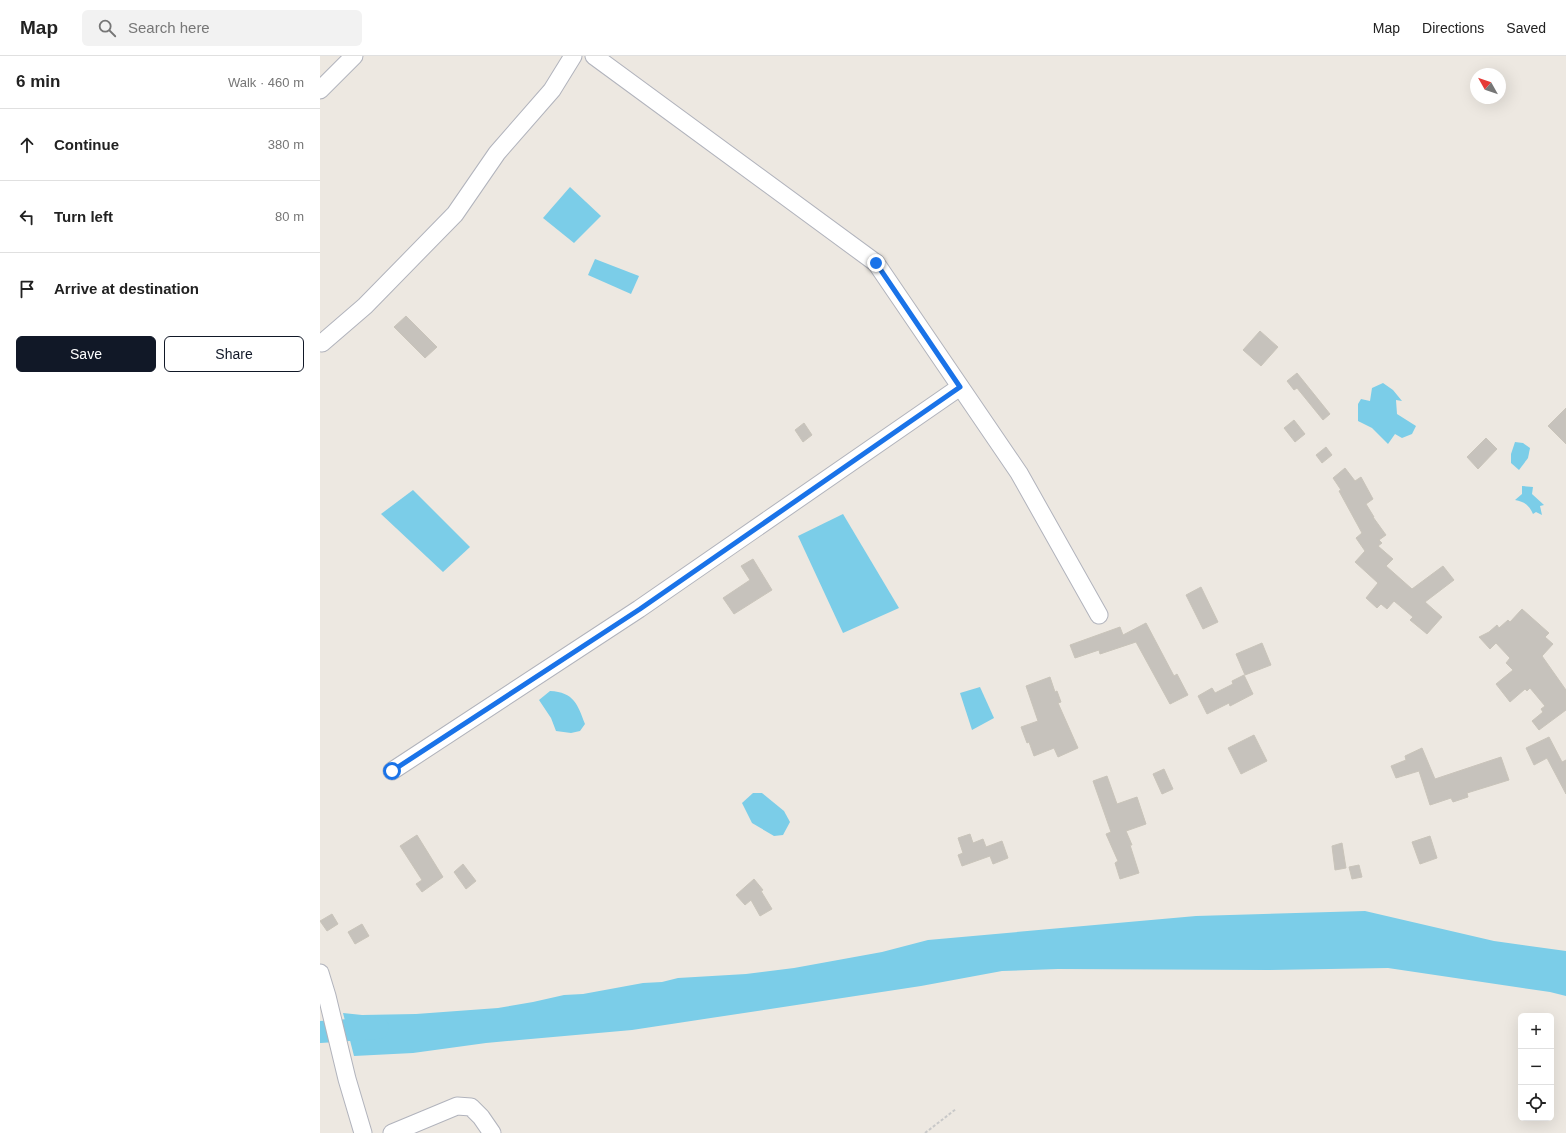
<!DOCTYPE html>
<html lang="en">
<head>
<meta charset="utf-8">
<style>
	:root { --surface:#fff; --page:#f2f2f2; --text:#222; --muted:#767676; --line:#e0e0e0; --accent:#111827 }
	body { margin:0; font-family:Helvetica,sans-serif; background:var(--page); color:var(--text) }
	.controls { position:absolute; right:12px; bottom:12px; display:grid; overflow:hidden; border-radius:6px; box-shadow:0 4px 16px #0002 }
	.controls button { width:36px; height:36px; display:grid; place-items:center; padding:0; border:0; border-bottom:1px solid var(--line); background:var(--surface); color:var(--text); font:20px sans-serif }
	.compass { position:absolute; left:1150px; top:12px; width:36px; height:36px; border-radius:50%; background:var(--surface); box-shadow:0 4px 16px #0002; rotate:310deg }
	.stop { position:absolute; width:12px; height:12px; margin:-9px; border:3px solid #1a73e8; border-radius:50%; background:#fff }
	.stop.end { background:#1a73e8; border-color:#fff; box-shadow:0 1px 4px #0008 }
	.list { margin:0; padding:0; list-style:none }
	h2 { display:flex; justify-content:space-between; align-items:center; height:52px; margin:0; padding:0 16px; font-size:17px }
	h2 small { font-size:13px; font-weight:400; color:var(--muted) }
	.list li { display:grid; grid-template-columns:26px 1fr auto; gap:12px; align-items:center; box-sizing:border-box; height:72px; padding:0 16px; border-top:1px solid var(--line) }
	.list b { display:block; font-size:15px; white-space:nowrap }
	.list em { font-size:13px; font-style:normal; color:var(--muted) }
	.actions { display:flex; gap:8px; padding:12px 16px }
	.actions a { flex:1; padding:9px 0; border:1px solid var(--accent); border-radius:6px; text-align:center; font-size:14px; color:var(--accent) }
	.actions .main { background:var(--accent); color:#fff }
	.icon { flex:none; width:22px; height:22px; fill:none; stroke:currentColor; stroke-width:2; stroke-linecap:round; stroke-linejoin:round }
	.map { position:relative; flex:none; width:1246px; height:1077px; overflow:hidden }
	header { display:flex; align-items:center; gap:24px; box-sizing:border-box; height:56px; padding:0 20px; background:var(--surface); border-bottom:1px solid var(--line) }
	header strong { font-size:19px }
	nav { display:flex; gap:22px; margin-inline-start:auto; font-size:14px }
	.search { width:280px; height:36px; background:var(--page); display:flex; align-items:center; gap:10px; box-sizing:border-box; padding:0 14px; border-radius:6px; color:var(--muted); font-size:15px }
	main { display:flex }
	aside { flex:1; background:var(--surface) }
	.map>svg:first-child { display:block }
	.water { fill:#7bcde8 }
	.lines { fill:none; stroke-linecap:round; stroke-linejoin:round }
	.river { stroke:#7bcde8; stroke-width:22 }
	.building { fill:#c6c2bc; stroke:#c9c4ba }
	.minor-casing { stroke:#b1b3bc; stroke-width:19 }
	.path { stroke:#c8c8c8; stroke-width:2; stroke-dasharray:3 2; stroke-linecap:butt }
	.minor { stroke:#fff; stroke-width:17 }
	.route { stroke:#1a73e8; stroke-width:5 }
</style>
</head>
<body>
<header>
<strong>Map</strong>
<div class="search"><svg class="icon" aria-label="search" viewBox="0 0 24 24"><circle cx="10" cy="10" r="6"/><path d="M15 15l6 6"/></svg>Search here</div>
<nav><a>Map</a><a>Directions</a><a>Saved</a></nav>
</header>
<main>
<aside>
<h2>6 min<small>Walk · 460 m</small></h2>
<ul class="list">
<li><svg class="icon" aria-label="ahead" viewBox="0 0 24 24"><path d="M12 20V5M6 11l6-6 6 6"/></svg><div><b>Continue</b></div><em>380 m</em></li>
<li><svg class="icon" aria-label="left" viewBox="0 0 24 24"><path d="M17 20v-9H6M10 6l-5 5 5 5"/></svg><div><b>Turn left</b></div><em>80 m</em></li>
<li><svg class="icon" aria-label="arrive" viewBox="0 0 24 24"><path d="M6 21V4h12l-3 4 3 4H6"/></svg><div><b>Arrive at destination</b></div></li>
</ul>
<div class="actions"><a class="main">Save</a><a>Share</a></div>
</aside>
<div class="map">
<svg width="1246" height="1077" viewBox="0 0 1246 1077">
	<rect width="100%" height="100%" fill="#ede8e1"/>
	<!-- water -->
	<g class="water">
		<polygon points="250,131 281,160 254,187 223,162"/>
		<polygon points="275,203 319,220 311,238 268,219"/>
		<polygon points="1063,327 1073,334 1082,345 1076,344 1077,358 1096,370 1092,378 1082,382 1075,378 1068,388 1052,372 1038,365 1038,348 1041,343 1050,345 1052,332"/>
		<polygon points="1195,386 1203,387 1210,392 1208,402 1199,414 1191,407 1191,398"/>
		<path d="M 1202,430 L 1213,431 L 1212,438 L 1224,449 L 1220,450 L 1222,459 L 1216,456 L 1213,458 C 1209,449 1205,446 1195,444 L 1202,438 Z"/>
		<polygon points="93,434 150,491 123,516 61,458"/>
		<polygon points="523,458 579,552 523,577 478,480"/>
		<polygon points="660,631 674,662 652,674 640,637"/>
		<path d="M 230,635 C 254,636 258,649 265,668 L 260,675 L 251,677 L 236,675 L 231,662 L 219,644 Z"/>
		<polygon points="433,737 442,737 464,755 470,766 463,779 454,780 432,767 422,747"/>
		<polygon points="1045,855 1174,885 1246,895 1246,940 1230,936 1068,912 947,914 738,913 682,915 601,930 312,974 166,987 93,997 34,1000 23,957 42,959 96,958 178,952 213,946 244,939 263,938 323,927 342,926 358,922 426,918 474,912 562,896 608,884 876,860"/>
	</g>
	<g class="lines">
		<!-- river -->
		<polyline class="river" points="0,976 58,972"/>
	</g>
	<!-- building -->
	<g class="building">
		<polygon points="86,260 117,291 105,302 74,271"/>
		<polygon points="940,275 958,291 941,310 923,294"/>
		<polygon points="977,317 1010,358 1003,364 977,332 974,334 967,325"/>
		<polygon points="1246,352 1246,388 1228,370"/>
		<polygon points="974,364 985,378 975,386 964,372"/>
		<polygon points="484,367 492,379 483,386 475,374"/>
		<polygon points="1166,382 1177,393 1158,413 1147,401"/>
		<polygon points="1006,391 1012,399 1002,407 996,399"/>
		<polygon points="1025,412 1035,425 1041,421 1053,443 1046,448 1054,461 1053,461 1066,479 1059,484 1062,487 1058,490 1073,503 1066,510 1092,533 1123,510 1134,524 1105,546 1122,561 1107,578 1090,564 1093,561 1074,545 1067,553 1061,548 1057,552 1046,542 1058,527 1035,506 1045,495 1036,482 1042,477 1019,435 1021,434 1013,422"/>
		<polygon points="433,503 452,534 414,558 403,542 430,524 421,510"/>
		<polygon points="881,531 898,566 883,573 866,539"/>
		<polygon points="1202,553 1229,577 1225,581 1233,588 1222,600 1246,634 1246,654 1219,674 1212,665 1223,656 1221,653 1225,650 1210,632 1207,635 1205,633 1190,646 1176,628 1193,614 1186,607 1190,602 1176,587 1170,593 1159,581 1169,576 1177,569 1179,572 1188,564 1190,566"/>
		<polygon points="826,567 854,620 857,618 868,639 850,648 816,586 780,598 779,594 755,602 750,589 800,571 803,579"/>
		<polygon points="942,587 951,609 925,619 916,598"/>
		<polygon points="924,619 933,638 910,650 909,647 887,658 878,640 892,632 895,637 913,628 912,625"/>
		<polygon points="730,621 735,636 737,635 741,646 738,647 758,692 738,701 734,692 714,700 709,686 707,687 701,671 718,665 706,630"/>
		<polygon points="934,679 947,705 921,718 908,692"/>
		<polygon points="1229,681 1242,706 1246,704 1246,738 1227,702 1214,709 1206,692"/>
		<polygon points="1102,692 1115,723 1181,701 1189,724 1147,737 1148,741 1133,746 1131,742 1110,749 1099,715 1076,722 1071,710 1086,704 1085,700"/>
		<polygon points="844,713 853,733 842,738 833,718"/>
		<polygon points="787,720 797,748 817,741 826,768 806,775 812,789 810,789 819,817 800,823 795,807 798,805 786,778 791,776 773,725"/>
		<polygon points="650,778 653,787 663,783 666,791 682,785 688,802 673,808 670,800 642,810 638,799 643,797 638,782"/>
		<polygon points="97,779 123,821 102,836 96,828 102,824 80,790"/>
		<polygon points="1110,780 1117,802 1100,808 1092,786"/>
		<polygon points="1022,787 1026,812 1015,814 1012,790"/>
		<polygon points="143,808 156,825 146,833 134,816"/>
		<polygon points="1039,809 1042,821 1032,823 1029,811"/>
		<polygon points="434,823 443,834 441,835 452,853 440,860 431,844 425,849 416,839"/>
		<polygon points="12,858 18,868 7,875 0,865"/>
		<polygon points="42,868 49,880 35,888 28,876"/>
	</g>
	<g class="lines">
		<!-- minor casing -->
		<g class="minor-casing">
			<g id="minor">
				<polyline points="274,0 556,207 699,417 779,559"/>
				<polyline points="0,34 34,0"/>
				<polyline points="2,287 45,250 135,158 177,97 232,34 253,0"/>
				<polyline points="72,715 319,553 640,331"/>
				<polyline points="0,917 7,940 27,1023 43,1077"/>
				<polyline points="72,1077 137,1050 151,1051 161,1061 172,1077"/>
			</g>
		</g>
		<!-- path -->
		<polyline class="path" points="605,1077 636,1053"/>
		<!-- minor -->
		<use href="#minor" class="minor"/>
	</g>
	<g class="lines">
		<!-- route -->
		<polyline class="route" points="72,715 320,553 640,331 556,207"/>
	</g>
</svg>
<div class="controls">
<button>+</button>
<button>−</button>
<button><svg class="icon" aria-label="locate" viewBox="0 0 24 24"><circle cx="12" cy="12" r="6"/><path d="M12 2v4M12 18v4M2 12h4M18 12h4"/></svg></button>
</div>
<svg class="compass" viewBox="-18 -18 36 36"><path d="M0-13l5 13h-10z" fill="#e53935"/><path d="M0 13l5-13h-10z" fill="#767676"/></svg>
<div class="stop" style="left:72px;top:715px"></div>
<div class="stop end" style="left:556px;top:207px"></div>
</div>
</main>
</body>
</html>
